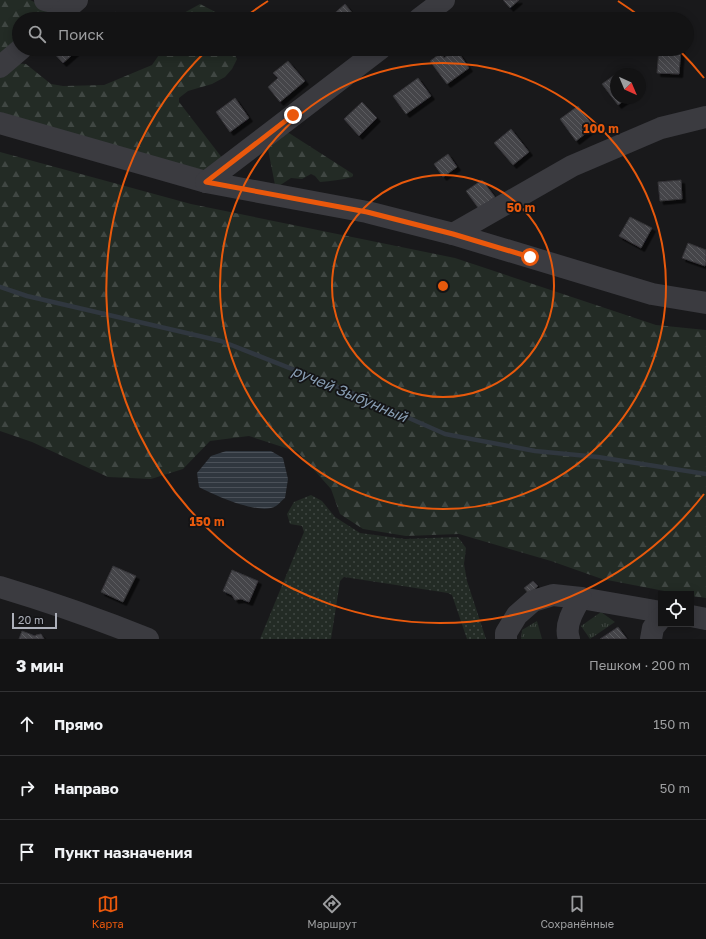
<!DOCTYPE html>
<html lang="ru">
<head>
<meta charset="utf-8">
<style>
	:root { --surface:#131314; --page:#202022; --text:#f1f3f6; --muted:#9d9ea0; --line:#323234; --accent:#ea580c }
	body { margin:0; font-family:"Golos Text",sans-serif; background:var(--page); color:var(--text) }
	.controls { position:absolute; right:12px; bottom:12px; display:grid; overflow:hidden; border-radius:0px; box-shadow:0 2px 10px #0003 }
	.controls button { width:36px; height:36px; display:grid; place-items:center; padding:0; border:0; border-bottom:1px solid var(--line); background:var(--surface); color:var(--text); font:20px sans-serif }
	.compass { position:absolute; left:610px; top:68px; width:36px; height:36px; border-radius:50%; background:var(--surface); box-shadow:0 2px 10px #0003; rotate:136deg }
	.scale { position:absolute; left:12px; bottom:10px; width:45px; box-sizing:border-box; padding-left:4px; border:2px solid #adb0ba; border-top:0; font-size:11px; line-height:14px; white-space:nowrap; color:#adb0ba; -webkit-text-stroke:3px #141416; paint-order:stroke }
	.stop { position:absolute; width:12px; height:12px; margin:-9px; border:3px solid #ea580c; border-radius:50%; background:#fff }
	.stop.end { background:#ea580c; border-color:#fff; box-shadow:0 1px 4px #0008 }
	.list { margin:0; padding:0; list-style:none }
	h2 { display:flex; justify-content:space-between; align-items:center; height:52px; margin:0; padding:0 16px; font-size:17px }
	h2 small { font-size:13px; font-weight:400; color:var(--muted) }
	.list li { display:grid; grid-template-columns:26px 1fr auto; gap:12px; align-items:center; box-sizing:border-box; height:64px; padding:0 16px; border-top:1px solid var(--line) }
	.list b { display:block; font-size:15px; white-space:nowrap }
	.list em { font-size:13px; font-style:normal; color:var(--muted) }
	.icon { flex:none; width:22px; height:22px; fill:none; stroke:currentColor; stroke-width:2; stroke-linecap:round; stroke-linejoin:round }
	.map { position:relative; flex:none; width:706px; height:639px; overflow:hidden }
	.search { position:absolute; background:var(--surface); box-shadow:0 2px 10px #0003; left:12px; right:12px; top:12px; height:44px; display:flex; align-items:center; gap:10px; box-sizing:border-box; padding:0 14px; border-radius:22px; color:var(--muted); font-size:15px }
	.sheet { height:244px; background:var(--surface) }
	nav { display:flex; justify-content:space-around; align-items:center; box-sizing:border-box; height:56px; border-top:1px solid var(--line); background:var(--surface); font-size:11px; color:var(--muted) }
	nav a { display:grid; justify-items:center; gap:2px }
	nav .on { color:var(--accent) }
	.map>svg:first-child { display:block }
	.grass { fill:url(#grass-dots) }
	.forest { fill:url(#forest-firs) }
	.park { fill:url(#park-tufts) }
	.water { fill:url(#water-rules) }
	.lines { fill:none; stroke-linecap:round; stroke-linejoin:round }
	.stream { stroke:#30373f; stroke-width:4.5 }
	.building { fill:url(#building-back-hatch); stroke:#343337; filter:url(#shadow) }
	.minor { stroke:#3b3b40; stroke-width:22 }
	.route { stroke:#ea580c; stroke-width:5 }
	.ring { fill:none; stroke:#e8590c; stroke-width:2 }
	.labels { text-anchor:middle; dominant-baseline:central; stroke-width:3.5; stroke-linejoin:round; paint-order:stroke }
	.water-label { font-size:15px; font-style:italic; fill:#879cb2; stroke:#141416 }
	.centre { fill:#e8590c; stroke:#141416; stroke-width:2 }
	.ring-label { font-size:12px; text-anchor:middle; font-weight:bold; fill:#e8590c; stroke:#141416; stroke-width:3.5; stroke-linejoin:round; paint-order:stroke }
</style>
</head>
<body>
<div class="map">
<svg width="706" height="639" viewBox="0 0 706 639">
	<defs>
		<pattern id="grass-dots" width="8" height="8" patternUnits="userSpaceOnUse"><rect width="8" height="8" fill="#232b25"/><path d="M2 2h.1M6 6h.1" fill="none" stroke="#404743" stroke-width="1.8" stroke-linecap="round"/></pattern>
		<pattern id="forest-firs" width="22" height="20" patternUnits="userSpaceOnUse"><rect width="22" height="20" fill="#232b25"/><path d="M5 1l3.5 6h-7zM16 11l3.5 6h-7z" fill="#404743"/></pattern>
		<pattern id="park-tufts" width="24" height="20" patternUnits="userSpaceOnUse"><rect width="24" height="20" fill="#232b25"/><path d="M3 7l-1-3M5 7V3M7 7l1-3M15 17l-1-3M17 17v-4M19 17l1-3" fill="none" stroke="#404743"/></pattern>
		<pattern id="water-rules" width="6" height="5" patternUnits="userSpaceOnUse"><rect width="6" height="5" fill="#30373f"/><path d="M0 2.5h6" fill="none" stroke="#4b5159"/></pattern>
		<pattern id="building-back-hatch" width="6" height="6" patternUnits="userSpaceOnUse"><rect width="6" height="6" fill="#444448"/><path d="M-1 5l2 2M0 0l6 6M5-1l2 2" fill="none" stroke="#5c5c60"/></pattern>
		<filter id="shadow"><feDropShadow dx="3.5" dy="3.5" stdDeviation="0" flood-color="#0009"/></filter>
	</defs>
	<rect width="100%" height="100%" fill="#19191b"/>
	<!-- grass -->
	<polygon class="grass" points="311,495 322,501 335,517 360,533 405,539 458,537 466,548 464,564 467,581 486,639 467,639 452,595 448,593 344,577 340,581 331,639 260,639 304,532 302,526 290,524 287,514 294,502"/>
	<!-- forest -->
	<g class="forest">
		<polygon points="0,0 30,0 52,10 49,19 19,19 19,46 0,63"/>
		<polygon points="200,4 225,17 226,19 180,19 182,14"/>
		<polygon points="163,49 232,49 237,59 232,69 225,77 212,84 188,91 179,98 179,102 223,159 207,175 0,119 0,74 14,63 26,64 51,84 63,86 104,85 152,65"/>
		<path d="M 289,133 L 353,174 L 353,176 L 352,177 C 341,180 331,181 320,182 L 315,176 L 311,174 L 302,179 L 291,178 L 279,186 L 275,185 L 267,144 L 274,137 Z"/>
		<polygon points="0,152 191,204 455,258 656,325 706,330 706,598 691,596 691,594 680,594 602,579 551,561 459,534 406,536 363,529 340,514 331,489 298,452 249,436 210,441 183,469 151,479 108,477 32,442 0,431"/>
	</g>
	<!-- park -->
	<g class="park">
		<polygon points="601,612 615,622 590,639 581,626"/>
		<polygon points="537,621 542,639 521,639 522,630"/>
	</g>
	<!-- water -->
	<path class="water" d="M 226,451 L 271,451 L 283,458 L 288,479 L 285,498 C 282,500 279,504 276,506 C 260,516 214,495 199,487 L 197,473 L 211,456 Z"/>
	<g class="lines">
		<!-- stream -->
		<polyline class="stream" points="0,287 27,296 221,341 348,391 445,434 535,451 598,457 706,474"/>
	</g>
	<!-- building -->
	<g class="building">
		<polygon points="503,0 519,0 510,8"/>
		<polygon points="345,4 357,19 328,19"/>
		<polygon points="116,12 123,19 107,19"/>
		<polygon points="51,49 79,49 63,63 51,50"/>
		<polygon points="456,49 469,68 447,84 430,61 441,53 444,58"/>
		<polygon points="659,49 681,49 679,74 657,73"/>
		<polygon points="288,61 305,81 280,102 268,87 278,78 273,73"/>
		<polygon points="620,71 622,74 616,74 616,98 628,98 618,105 602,84"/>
		<polygon points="418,78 431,96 406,114 393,96"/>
		<polygon points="235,98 249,118 230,132 216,112"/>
		<polygon points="362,102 377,118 359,136 344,119"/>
		<polygon points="578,106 594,127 576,141 560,119"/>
		<polygon points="511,129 529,152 513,165 494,143"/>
		<polygon points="448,154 457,167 443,177 434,164"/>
		<polygon points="482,180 495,197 479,209 466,191"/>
		<polygon points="681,180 682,199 660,201 658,182"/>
		<polygon points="630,217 652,228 641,248 619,236"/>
		<polygon points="688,243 706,250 706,263 705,266 682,258"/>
		<polygon points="113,566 136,576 123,602 101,592"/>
		<polygon points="232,570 258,581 249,602 241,599 235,600 232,595 223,591"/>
		<polygon points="533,581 538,586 529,594 524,588"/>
		<polygon points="618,627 627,639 600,639"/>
		<polygon points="22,631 35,636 36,635 41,634 44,639 19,639"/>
	</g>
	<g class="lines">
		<!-- minor -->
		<g class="minor">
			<polyline points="45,0 70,6"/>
			<polyline points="55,19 77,0"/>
			<polyline points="419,19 444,0"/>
			<polyline points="0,67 21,49"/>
			<polyline points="0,123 206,182 367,212 453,234 652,294 706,303"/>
			<polyline points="206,182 380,49"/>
			<polyline points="453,234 572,166 661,128 706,117"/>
			<path d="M 0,587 C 50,602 99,619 148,639"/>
			<polyline points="691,616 706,619"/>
			<polyline points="506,639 506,633 517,615 533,601 553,595 581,598 661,612"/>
			<path d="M 569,639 C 564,625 573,610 581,598"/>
			<polyline points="651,639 653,628 661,618"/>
		</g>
	</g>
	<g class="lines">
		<!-- route -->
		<polyline class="route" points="293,115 206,182 367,212 453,234 530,257"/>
	</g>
	<!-- distance rings -->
	<g class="ring">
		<circle cx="443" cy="286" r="111"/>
		<circle cx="443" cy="286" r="223"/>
		<path d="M704 494A334 334 0 1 1 207 50M244 18A334 334 0 0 1 268 1M618 1A334 334 0 0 1 642 18M679 50A334 334 0 0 1 704 78"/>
	</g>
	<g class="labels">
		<!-- water labels -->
		<g class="water-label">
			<text transform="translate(350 393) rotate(23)">ручей Зыбунный</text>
		</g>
	</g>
	<circle cx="443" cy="286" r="6" class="centre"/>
	<g class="ring-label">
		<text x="601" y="133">100 m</text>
		<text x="521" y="212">50 m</text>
		<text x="207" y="526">150 m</text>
	</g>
</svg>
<div class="controls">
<button><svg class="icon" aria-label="locate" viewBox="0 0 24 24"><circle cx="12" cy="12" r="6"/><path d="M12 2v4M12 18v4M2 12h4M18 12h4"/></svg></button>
</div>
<svg class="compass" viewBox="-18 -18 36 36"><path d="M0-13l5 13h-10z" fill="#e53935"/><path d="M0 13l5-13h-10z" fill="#9d9ea0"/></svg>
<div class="scale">20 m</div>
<div class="stop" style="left:530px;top:257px"></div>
<div class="stop end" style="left:293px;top:115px"></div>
<div class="search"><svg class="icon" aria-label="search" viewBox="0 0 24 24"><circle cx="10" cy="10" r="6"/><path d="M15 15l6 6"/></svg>Поиск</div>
</div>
<section class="sheet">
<h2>3 мин<small>Пешком · 200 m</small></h2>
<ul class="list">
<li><svg class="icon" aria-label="ahead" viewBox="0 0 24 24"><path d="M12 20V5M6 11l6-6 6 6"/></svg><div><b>Прямо</b></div><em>150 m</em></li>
<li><svg class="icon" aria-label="right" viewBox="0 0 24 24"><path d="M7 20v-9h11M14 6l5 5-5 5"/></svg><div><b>Направо</b></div><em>50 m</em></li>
<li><svg class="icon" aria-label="arrive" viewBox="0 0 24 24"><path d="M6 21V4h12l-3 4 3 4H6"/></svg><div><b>Пункт назначения</b></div></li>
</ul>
</section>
<nav>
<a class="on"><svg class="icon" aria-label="map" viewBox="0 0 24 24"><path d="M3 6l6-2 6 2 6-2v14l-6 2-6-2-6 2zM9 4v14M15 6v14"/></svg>Карта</a>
<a><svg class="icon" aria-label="directions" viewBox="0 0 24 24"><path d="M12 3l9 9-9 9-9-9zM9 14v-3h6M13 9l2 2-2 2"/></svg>Маршрут</a>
<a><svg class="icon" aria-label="saved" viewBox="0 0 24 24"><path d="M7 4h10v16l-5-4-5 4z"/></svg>Сохранённые</a>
</nav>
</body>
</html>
